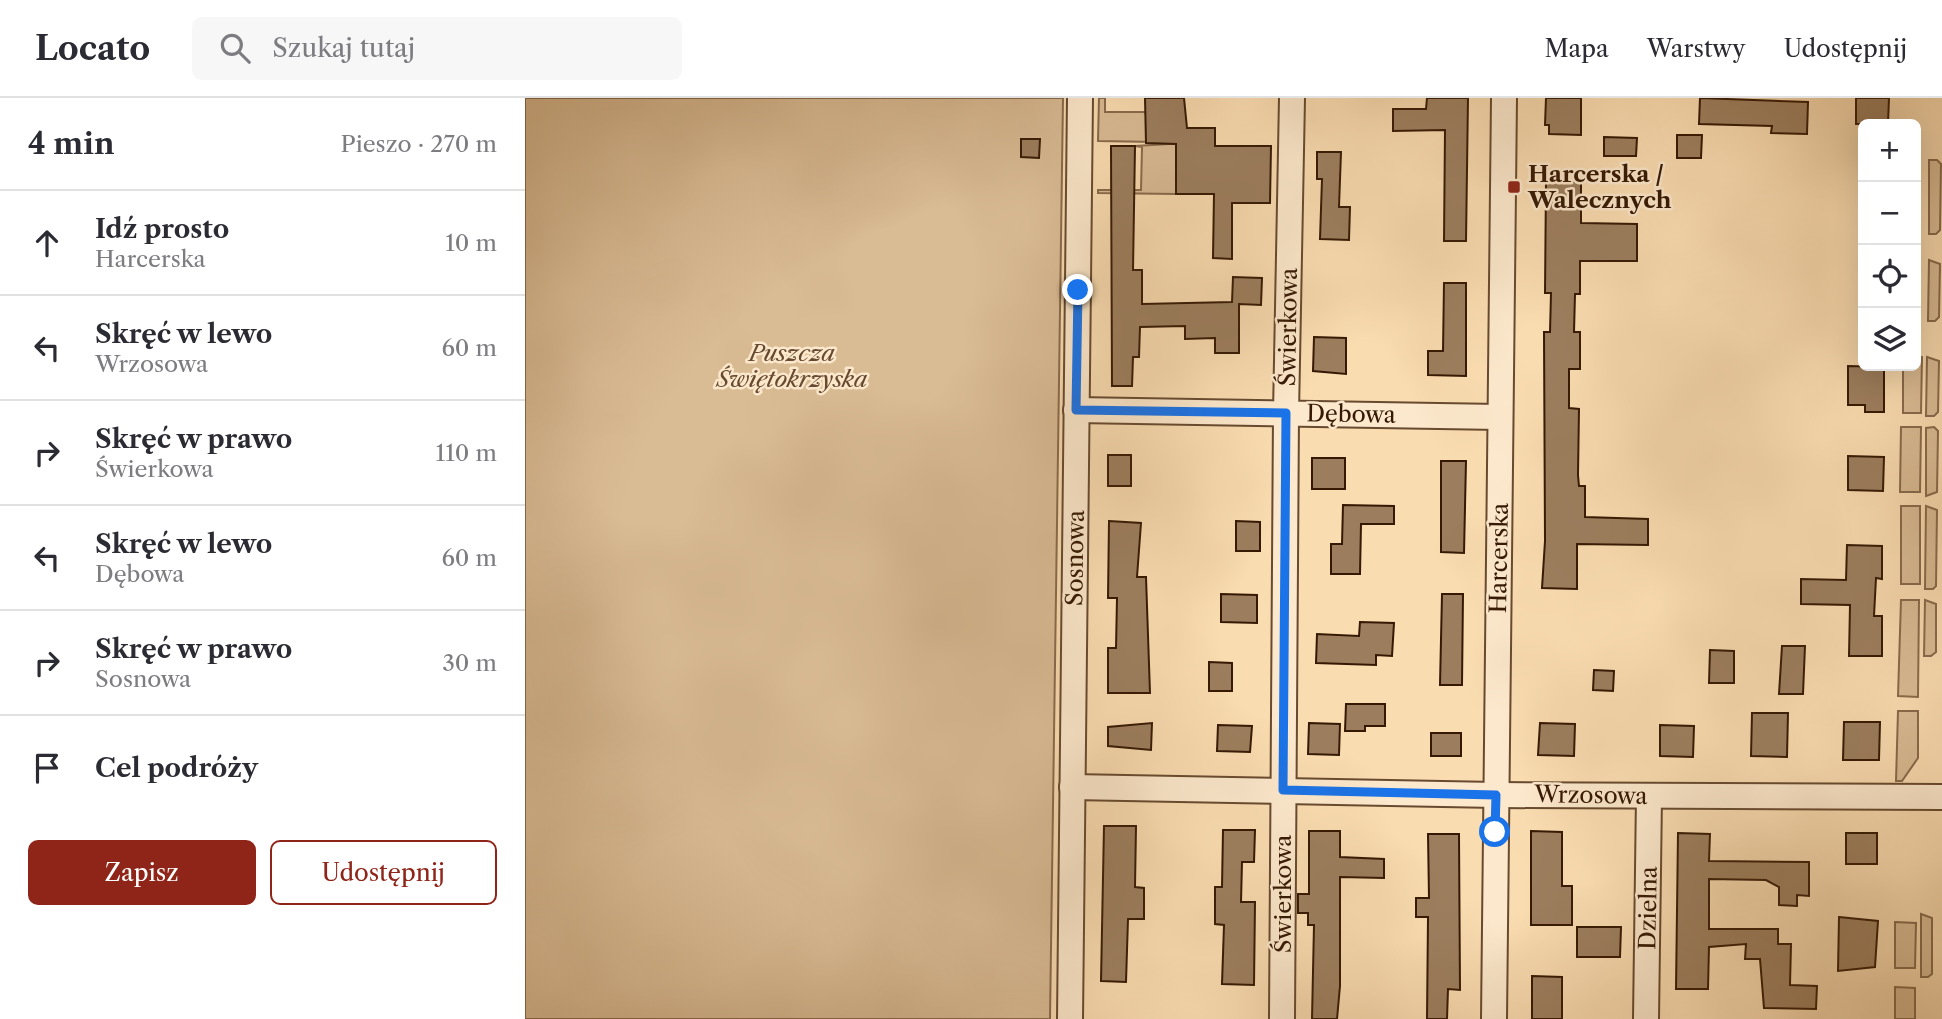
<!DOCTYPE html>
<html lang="pl">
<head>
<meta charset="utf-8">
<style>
	:root { --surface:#fff; --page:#f7f7f7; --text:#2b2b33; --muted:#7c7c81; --line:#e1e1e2; --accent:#8f2418 }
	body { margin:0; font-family:"Libre Caslon Text",serif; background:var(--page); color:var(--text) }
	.controls { position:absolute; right:21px; top:21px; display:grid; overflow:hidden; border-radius:10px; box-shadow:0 7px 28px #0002 }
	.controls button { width:63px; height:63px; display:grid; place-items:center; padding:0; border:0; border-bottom:2px solid var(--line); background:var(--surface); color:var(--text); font:35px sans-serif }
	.stop { position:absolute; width:21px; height:21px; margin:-16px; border:5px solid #1a73e8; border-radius:50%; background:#fff }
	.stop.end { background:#1a73e8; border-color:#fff; box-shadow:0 2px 7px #0008 }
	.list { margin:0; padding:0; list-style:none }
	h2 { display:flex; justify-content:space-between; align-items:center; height:91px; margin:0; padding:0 28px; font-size:30px }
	h2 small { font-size:23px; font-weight:400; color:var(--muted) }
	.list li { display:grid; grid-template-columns:46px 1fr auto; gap:21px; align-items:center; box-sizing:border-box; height:105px; padding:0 28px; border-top:2px solid var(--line) }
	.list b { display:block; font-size:26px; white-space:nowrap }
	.list p { margin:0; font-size:23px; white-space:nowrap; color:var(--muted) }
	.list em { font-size:23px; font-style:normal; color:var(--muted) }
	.actions { display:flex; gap:14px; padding:21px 28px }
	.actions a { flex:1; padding:16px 0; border:2px solid var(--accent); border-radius:10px; text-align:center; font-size:24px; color:var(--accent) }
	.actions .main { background:var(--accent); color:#fff }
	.icon { flex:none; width:38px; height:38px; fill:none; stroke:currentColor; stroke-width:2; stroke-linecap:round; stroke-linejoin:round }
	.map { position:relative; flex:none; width:1417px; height:921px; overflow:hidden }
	header { display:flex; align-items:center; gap:42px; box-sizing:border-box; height:98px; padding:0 35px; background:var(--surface); border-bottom:2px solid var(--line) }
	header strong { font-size:33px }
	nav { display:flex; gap:38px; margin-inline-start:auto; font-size:24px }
	.search { width:490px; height:63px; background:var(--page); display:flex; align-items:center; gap:18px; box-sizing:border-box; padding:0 24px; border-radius:10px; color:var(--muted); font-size:26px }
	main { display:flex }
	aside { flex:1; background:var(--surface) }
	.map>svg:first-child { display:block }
	.green { fill:#d9bb94; stroke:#886a4c; stroke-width:2 }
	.building { fill:#9c7e5e; stroke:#361904; stroke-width:2 }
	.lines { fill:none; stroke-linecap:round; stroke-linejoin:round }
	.street-casing { stroke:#674a2f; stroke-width:28 }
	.street { stroke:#fce8cc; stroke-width:24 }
	.route { stroke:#1a73e8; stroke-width:9 }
	.poi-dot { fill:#8f2418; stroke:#fce8cc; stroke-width:2.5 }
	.labels { text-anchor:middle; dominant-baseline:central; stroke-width:5; stroke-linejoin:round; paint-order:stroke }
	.poi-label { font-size:23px; font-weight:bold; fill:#361904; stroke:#fce8cc; text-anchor:start }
	.street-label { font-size:23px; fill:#361904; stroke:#fce8cc }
	.park-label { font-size:23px; font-style:italic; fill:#674a2f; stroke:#fce8cc }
</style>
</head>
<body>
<header>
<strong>Locato</strong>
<div class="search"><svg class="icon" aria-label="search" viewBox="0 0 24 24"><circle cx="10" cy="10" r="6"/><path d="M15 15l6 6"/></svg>Szukaj tutaj</div>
<nav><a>Mapa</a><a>Warstwy</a><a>Udostępnij</a></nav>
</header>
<main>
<aside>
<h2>4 min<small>Pieszo · 270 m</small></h2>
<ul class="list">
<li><svg class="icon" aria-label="ahead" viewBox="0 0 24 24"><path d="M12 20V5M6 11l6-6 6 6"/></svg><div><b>Idź prosto</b><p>Harcerska</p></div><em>10 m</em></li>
<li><svg class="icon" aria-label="left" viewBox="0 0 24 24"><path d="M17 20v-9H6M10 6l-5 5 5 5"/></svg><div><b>Skręć w lewo</b><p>Wrzosowa</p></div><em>60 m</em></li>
<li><svg class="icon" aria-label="right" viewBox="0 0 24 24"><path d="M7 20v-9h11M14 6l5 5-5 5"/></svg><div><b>Skręć w prawo</b><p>Świerkowa</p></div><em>110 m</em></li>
<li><svg class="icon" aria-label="left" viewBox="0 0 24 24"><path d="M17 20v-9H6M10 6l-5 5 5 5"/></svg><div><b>Skręć w lewo</b><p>Dębowa</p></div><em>60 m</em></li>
<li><svg class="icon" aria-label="right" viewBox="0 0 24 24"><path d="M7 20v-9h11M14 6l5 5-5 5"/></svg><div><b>Skręć w prawo</b><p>Sosnowa</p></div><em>30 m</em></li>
<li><svg class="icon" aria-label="arrive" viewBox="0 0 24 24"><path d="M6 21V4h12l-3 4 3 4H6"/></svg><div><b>Cel podróży</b></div></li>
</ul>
<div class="actions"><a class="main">Zapisz</a><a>Udostępnij</a></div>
</aside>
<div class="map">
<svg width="1417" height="921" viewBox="0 0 1417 921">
	<rect width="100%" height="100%" fill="#fadcb1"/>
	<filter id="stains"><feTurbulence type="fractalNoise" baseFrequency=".00286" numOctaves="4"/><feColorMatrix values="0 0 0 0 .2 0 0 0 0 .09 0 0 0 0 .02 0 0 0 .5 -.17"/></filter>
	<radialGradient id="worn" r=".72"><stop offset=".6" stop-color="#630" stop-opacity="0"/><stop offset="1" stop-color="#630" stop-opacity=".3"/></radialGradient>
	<!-- green -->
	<g class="green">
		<polygon points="0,0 538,0 525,921 0,921"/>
		<polygon points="574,0 580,0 580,14 620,14 631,44 573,43"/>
		<polygon points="644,46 690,46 689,96 679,96 679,77 651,76 651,96 573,95 573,92 616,92 617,49 610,48"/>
		<polygon points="1404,62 1412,62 1416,66 1415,132 1411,136 1404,136"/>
		<polygon points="1404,162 1415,166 1414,219 1410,223 1403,223"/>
		<polygon points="1391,258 1397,259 1396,315 1378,315 1378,268 1391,268"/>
		<polygon points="1402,259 1414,263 1413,314 1409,318 1401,318"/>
		<polygon points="1376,329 1396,329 1395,394 1375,394"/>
		<polygon points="1409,329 1413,333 1412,394 1401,398 1401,330"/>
		<rect x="1376" y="408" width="19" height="78"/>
		<polygon points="1401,408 1412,412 1411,488 1408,491 1400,491"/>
		<polygon points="1376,502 1394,502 1393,599 1373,598"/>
		<polygon points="1400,502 1411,506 1411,554 1406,558 1399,558"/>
		<polygon points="1373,613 1393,613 1393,660 1377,683 1371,683"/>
		<polygon points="1396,816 1407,820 1407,876 1403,879 1396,879"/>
		<polygon points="1370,824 1391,825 1390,870 1370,870"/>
		<polygon points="1370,889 1390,890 1390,921 1370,921"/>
	</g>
	<!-- building -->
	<g class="building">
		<polygon points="620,0 659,0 662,30 690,30 690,48 746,48 745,105 707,105 707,161 688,160 689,96 651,96 651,46 621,45"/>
		<polygon points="902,0 943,0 941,143 919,143 920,32 868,33 868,11 901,11"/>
		<polygon points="1021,0 1056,0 1056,37 1024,36 1024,27 1020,27"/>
		<polygon points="1175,0 1283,4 1282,36 1246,35 1247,28 1174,26"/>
		<polygon points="1331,0 1364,0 1363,26 1331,26"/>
		<polygon points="1152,37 1177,37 1176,60 1152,60"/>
		<polygon points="1079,39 1112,40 1111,58 1079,58"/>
		<polygon points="496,41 515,41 514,60 496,59"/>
		<polygon points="586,48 610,48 608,172 617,172 617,206 707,204 708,179 737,180 736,207 714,206 714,255 690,255 690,240 660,241 660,228 615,229 614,259 608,259 607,288 587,288"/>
		<polygon points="792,54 816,54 814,109 825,109 824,142 795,141 797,81 792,81"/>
		<polygon points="1021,83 1056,84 1056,125 1112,126 1112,163 1055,163 1055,196 1050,196 1049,234 1055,234 1055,271 1044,271 1044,310 1054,311 1053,377 1054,388 1060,388 1060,419 1123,421 1123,447 1052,446 1052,491 1017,490 1020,443 1019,234 1025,234 1026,195 1020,195"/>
		<polygon points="919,185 941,185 941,278 903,277 903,253 918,253"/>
		<polygon points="789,239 821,240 821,276 788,273"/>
		<polygon points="1323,268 1359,269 1359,314 1340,314 1340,307 1323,307"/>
		<rect x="583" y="357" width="23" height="31"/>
		<polygon points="1323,358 1359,359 1358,393 1323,392"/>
		<rect x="787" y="360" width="33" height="31"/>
		<polygon points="916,363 941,363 939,455 916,454"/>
		<polygon points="818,407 869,408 869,426 836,426 835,476 806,476 806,446 817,446"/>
		<polygon points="584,423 616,425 612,479 621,479 625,595 583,595 583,550 591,550 592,500 583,500"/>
		<polygon points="711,423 735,424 735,453 711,453"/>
		<polygon points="1322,447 1357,448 1357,481 1351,480 1349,518 1357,518 1357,558 1324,558 1325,507 1276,506 1276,481 1321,482"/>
		<polygon points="696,496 732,497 732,525 696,524"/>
		<polygon points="917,496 938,496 937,587 915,587"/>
		<polygon points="835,524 869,525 867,558 851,557 851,567 791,565 792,536 834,538"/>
		<polygon points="1257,548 1280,548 1278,596 1254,596"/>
		<polygon points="1185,552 1209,553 1209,585 1184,585"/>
		<polygon points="684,564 707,565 707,593 684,593"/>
		<polygon points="1069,572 1089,573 1088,593 1068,592"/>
		<polygon points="821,606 860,606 860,628 840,628 840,633 820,633"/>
		<polygon points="1227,615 1263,615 1262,659 1226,658"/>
		<polygon points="1319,624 1355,624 1354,662 1318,662"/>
		<polygon points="627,625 626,652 583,648 583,629"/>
		<polygon points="784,625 815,626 814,657 783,656"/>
		<polygon points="1015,625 1050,626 1049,658 1013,657"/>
		<polygon points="693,627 727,628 725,654 692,653"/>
		<polygon points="1135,627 1169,628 1168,659 1135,658"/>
		<rect x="906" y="635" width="30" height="23"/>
		<polygon points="579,728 611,728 610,789 619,790 619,821 603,821 601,884 576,883"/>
		<polygon points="698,732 730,732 729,764 717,764 716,804 730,804 729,887 697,886 699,827 690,826 690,789 697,789"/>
		<polygon points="784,733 815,733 815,759 859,761 859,780 815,779 815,888 812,921 787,921 789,827 783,827 783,815 773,815 773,796 784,796"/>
		<polygon points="1006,733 1037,734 1037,788 1047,788 1047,827 1006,827"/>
		<polygon points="1153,735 1185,736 1184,763 1284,764 1284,798 1272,797 1272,808 1254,807 1254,789 1241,782 1184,781 1184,831 1253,831 1253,846 1266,846 1265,887 1292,888 1291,911 1239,910 1235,861 1220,861 1221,846 1184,849 1183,891 1151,891"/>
		<rect x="1321" y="735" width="31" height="31"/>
		<polygon points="903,736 934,736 935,892 923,891 922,921 902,921 903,819 891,819 891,800 904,800"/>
		<polygon points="1314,819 1353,823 1350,869 1313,873"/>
		<polygon points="1052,829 1096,829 1095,859 1052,859"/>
		<polygon points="1007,878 1037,879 1037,921 1007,921"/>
	</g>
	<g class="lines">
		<!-- street casing -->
		<g class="street-casing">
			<g id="street">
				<polyline points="551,312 975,319"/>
				<polyline points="547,689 971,697 1417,699"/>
				<polyline points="545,921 555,0"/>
				<polyline points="757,921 761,315 767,0"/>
				<polyline points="969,921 979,0"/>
				<polyline points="1121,921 1124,698"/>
			</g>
		</g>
		<!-- street -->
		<use href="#street" class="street"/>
	</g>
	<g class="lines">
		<!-- route -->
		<polyline class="route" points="553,192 551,312 761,315 758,692 971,697 970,734"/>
	</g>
	<!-- markers -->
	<rect class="poi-dot" x="982" y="82" width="14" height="14" rx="3.5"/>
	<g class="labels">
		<!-- poi labels -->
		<g class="poi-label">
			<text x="1003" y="76">Harcerska /<tspan x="1003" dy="26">Walecznych</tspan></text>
		</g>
		<!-- street labels -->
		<g class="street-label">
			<text transform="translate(763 229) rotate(-89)">Świerkowa</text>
			<text transform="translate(826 316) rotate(1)">Dębowa</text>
			<text transform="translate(550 460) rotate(-89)">Sosnowa</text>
			<text transform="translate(974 460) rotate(-89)">Harcerska</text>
			<text transform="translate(1066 697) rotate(1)">Wrzosowa</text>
			<text transform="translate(758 796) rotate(-90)">Świerkowa</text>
			<text transform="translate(1123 810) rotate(-89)">Dzielna</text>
		</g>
		<!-- park labels -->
		<g class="park-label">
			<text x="267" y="255">Puszcza<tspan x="267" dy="26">Świętokrzyska</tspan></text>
		</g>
	</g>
	<rect width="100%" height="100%" filter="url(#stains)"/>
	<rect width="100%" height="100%" fill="url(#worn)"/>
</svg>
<div class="controls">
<button>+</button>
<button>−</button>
<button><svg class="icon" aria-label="locate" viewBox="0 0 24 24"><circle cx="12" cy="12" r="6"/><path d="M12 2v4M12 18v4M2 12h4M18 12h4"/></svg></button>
<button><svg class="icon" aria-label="layers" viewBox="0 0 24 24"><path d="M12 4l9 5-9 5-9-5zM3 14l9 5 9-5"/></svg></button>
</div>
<div class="stop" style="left:970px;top:734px"></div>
<div class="stop end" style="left:553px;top:192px"></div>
</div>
</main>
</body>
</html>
